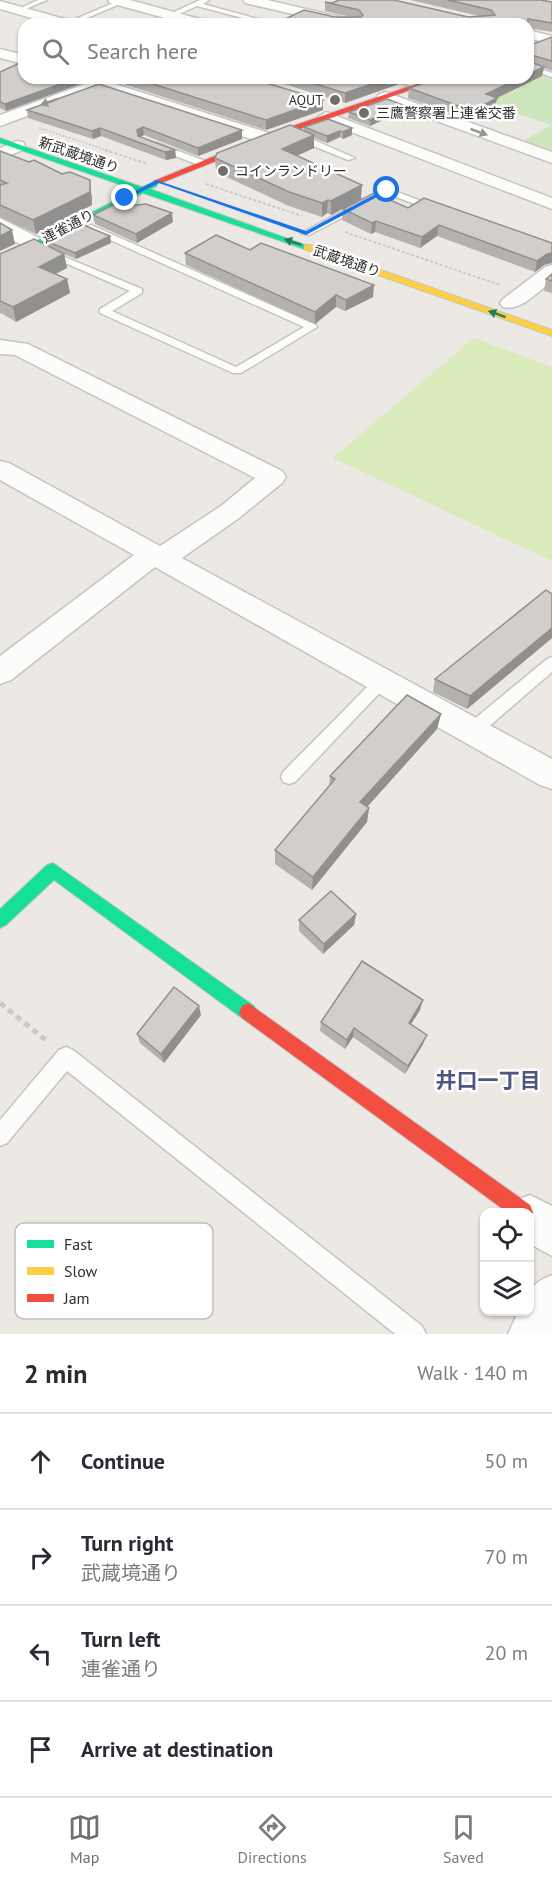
<!DOCTYPE html>
<html lang="en">
<head>
<meta charset="utf-8">
<style>
	:root { --surface:#fff; --page:#f2f2f3; --text:#2b2b33; --muted:#7c7c81; --line:#e1e1e2; --accent:#706f6e }
	body { margin:0; font-family:"PT Sans","Noto Sans JP",sans-serif; background:var(--page); color:var(--text) }
	.controls { position:absolute; right:18px; bottom:18px; display:grid; overflow:hidden; border-radius:12px; box-shadow:0 2px 4px #0004 }
	.controls button { width:54px; height:54px; display:grid; place-items:center; padding:0; border:0; border-bottom:2px solid var(--line); background:var(--surface); color:var(--text); font:30px sans-serif }
	.stop { position:absolute; width:18px; height:18px; margin:-14px; border:4px solid #1a73e8; border-radius:50%; background:#fff }
	.stop.end { background:#1a73e8; border-color:#fff; box-shadow:0 2px 6px #0008 }
	.list { margin:0; padding:0; list-style:none }
	h2 { display:flex; justify-content:space-between; align-items:center; height:78px; margin:0; padding:0 24px; font-size:26px }
	h2 small { font-size:20px; font-weight:400; color:var(--muted) }
	.list li { display:grid; grid-template-columns:39px 1fr auto; gap:18px; align-items:center; box-sizing:border-box; height:96px; padding:0 24px; border-top:2px solid var(--line) }
	.list b { display:block; font-size:22px; white-space:nowrap }
	.list p { margin:0; font-size:20px; white-space:nowrap; color:var(--muted) }
	.list em { font-size:20px; font-style:normal; color:var(--muted) }
	.icon { flex:none; width:33px; height:33px; fill:none; stroke:currentColor; stroke-width:2; stroke-linecap:round; stroke-linejoin:round }
	.map { position:relative; flex:none; width:552px; height:1334px; overflow:hidden }
	.search { position:absolute; background:var(--surface); box-shadow:0 2px 4px #0004; left:18px; right:18px; top:18px; height:66px; display:flex; align-items:center; gap:15px; box-sizing:border-box; padding:0 21px; border-radius:18px; color:var(--muted); font-size:22px }
	.sheet { height:462px; background:var(--surface) }
	nav { display:flex; justify-content:space-around; align-items:center; box-sizing:border-box; height:84px; border-top:2px solid var(--line); background:var(--surface); font-size:16px; color:var(--muted) }
	nav a { display:grid; justify-items:center; gap:3px }
	nav .on { color:var(--accent) }
	.map>svg:first-child { display:block }
	.green { fill:#cee6be }
	.pitch { fill:#d9eabb }
	.lines { fill:none; stroke-linecap:round; stroke-linejoin:round }
	.lane-casing { stroke:#c5c4c5; stroke-width:3 }
	.street-casing { stroke:#c5c4c5; stroke-width:3 }
	.fast-casing { stroke:#c5c4c5; stroke-width:2 }
	.slow-casing { stroke:#c5c4c5; stroke-width:2 }
	.jam-casing { stroke:#c5c4c5; stroke-width:2 }
	.path-far2 { stroke:#c9c9c8; stroke-width:1.5; stroke-dasharray:2 1.5; stroke-linecap:butt }
	.path-far1 { stroke:#c9c9c8; stroke-width:2; stroke-dasharray:3 2; stroke-linecap:butt }
	.path { stroke:#c9c9c8; stroke-width:5; stroke-dasharray:6 4.5; stroke-linecap:butt }
	.lane { fill:#fcfcfb; fill-rule:evenodd }
	.street { fill:#fcfcfb; fill-rule:evenodd }
	.fast { fill:#16e098; fill-rule:evenodd }
	.slow { fill:#ffcf43; fill-rule:evenodd }
	.jam { fill:#f24e42; fill-rule:evenodd }
	.wall { fill:#b4b1af }
	.shaded-wall { fill:#92908e }
	.building { fill:#d1cecb; stroke:#92908e; stroke-width:1.5 }
	.oneway { fill:#959594 }
	.oneway2 { fill:#237e5e }
	.route { fill:#1a73e8 }
	.poi-dot { fill:#706f6e; stroke:#fff; stroke-width:2 }
	.labels { text-anchor:middle; dominant-baseline:central; stroke-width:5; stroke-linejoin:round; paint-order:stroke }
	.far-poi-label { font-size:14px; fill:#2e2e2e; stroke:#fff; text-anchor:start }
	.far-street-label { font-size:14px; fill:#2e2e2e; stroke:#fff }
	.near-neighbourhood-label { font-size:21px; font-weight:bold; fill:#4d5680; stroke:#fff }
	.key { fill:#fff; stroke:#c0c0c0; stroke-width:1.5 }
	.key-label { font-size:16px; fill:#2e2e2e }
</style>
</head>
<body>
<div class="map">
<svg width="552" height="1334" viewBox="0 0 552 1334">
	<rect width="100%" height="100%" fill="#ece8e4"/>
	<!-- green -->
	<polygon class="green" points="546,76 552,78 552,153 522,142 551,125 435,85"/>
	<!-- pitch -->
	<polygon class="pitch" points="474,338 552,367 552,561 333,458"/>
	<g class="lines">
		<!-- lane casing -->
		<g class="lane-casing">
			<g id="lane">
				<polygon points="38,0 47,0 21,11 16,10"/>
				<polygon points="120,0 129,0 73,24 64,24"/>
				<polygon points="200,0 209,0 203,4 276,24 265,24 197,6 157,24 148,24"/>
				<polygon points="528,65 552,73 552,77 528,69"/>
				<polygon points="294,134 300,134 355,158 348,160 294,138"/>
				<polygon points="157,143 205,161 206,163 199,165 154,148 153,146"/>
				<polygon points="387,188 442,209 434,211 388,194 309,235 301,233"/>
				<polygon points="91,225 316,325 317,327 241,373 233,373 100,313 100,309 130,291 42,253 50,251 142,289 142,293 112,311 236,367 304,327 88,230 88,226"/>
				<polygon points="552,657 552,672 478,736 472,737 466,736 464,731 466,726 547,659"/>
				<polygon points="382,675 387,677 390,681 387,685 295,782 289,784 283,782 281,777 283,772 377,677"/>
				<polygon points="66,1047 73,1050 422,1326 426,1334 395,1334 67,1071 7,1143 0,1146 0,1120 59,1050"/>
			</g>
		</g>
		<!-- street casing -->
		<g class="street-casing">
			<g id="street">
				<polygon points="108,0 130,0 207,21 209,24 187,24 110,3"/>
				<polygon points="243,0 267,0 358,21 360,24 335,24 245,3"/>
				<polygon points="0,1 72,21 74,24 52,24 0,9"/>
				<polygon points="528,30 552,36 552,44 528,38"/>
				<polygon points="0,49 24,55 24,64 0,58"/>
				<polygon points="74,78 112,78 112,83 272,134 274,138 266,143 260,142 100,89 0,126 0,115 85,84"/>
				<polygon points="392,78 417,78 427,81 430,84 422,89 395,81"/>
				<polygon points="385,92 552,152 552,163 379,100 377,97 379,94"/>
				<polygon points="326,112 552,198 552,209 320,120 318,117"/>
				<polygon points="17,141 23,142 25,146 23,150 0,159 0,148"/>
				<path d="M 0,218 L 41,239 L 44,243 L 41,247 C 26,251 12,239 0,232 Z"/>
				<path d="M 552,265 L 552,281 C 538,291 521,312 503,307 L 500,303 L 503,299 L 545,267 Z"/>
				<polygon points="0,340 28,344 282,471 286,477 282,483 239,518 182,558 552,759 552,789 540,785 155,567 11,680 0,684 0,656 134,555 0,480 0,461 9,463 160,546 221,506 255,478 15,355 0,354"/>
				<polygon points="530,1195 552,1206 552,1256 530,1244 530,1212 510,1212 514,1201"/>
				<path d="M 552,1275 L 552,1334 L 508,1334 L 518,1312 L 530,1312 C 530,1288 530,1284 552,1275 Z"/>
			</g>
		</g>
		<!-- fast casing -->
		<g class="fast-casing">
			<g id="fast">
				<polygon points="0,138 142,187 157,182 157,186 150,189 311,247 304,249 143,193 0,265 0,259 136,190 0,143"/>
				<polygon points="53,863 254,1006 257,1012 254,1018 248,1021 242,1018 54,880 6,925 0,928 0,909 47,865"/>
			</g>
		</g>
		<!-- slow casing -->
		<g class="slow-casing">
			<polygon id="slow" points="304,245 310,245 552,330 552,336 304,249"/>
		</g>
		<!-- jam casing -->
		<g class="jam-casing">
			<g id="jam">
				<polygon points="434,78 444,78 269,140 161,183 154,181 263,136"/>
				<polygon points="248,1003 530,1205 533,1212 530,1219 530,1212 507,1212 242,1018 239,1012 242,1006"/>
			</g>
		</g>
		<!-- path-far2 -->
		<polyline class="path-far2" points="39,128 110,151"/>
		<!-- path-far1 -->
		<g class="path-far1">
			<polyline points="105,150 148,164"/>
			<polyline points="206,184 302,216"/>
			<polyline points="345,232 500,285"/>
		</g>
		<!-- path -->
		<polyline class="path" points="0,1003 48,1042"/>
		<!-- lane -->
		<use href="#lane" class="lane"/>
		<!-- street -->
		<use href="#street" class="street"/>
		<!-- fast -->
		<use href="#fast" class="fast"/>
		<!-- slow -->
		<use href="#slow" class="slow"/>
		<!-- jam -->
		<use href="#jam" class="jam"/>
	</g>
	<!-- wall -->
	<g class="wall">
		<polygon points="410,0 541,0 552,2 552,32 528,28 528,46 552,37 552,71 544,68 542,76 497,98 495,108 471,120 408,98 409,88 528,78 277,23 335,17 351,17 325,11 325,2 468,17 479,16"/>
		<polygon points="0,72 24,78 79,78 80,84 6,111 0,108"/>
		<polygon points="114,78 250,78 323,110 266,130 114,81"/>
		<polygon points="265,78 399,78 399,84 345,103"/>
		<polygon points="27,110 242,139 198,156 144,135 140,137 175,150 176,158 166,160 101,136 93,139 28,118"/>
		<polygon points="402,111 370,126 348,118 349,112"/>
		<polygon points="304,127 352,128 352,135 343,139 340,137 327,143 314,138 314,148 297,156 361,199 331,215 327,213 322,217 289,206 216,172 215,158 304,131"/>
		<polygon points="0,151 92,194 92,205 36,234 0,217"/>
		<polygon points="424,198 544,265 535,272 437,236 420,248 375,232 371,234 342,220 343,209 408,208"/>
		<polygon points="124,209 173,222 137,243 95,224 93,215"/>
		<polygon points="110,236 111,243 76,259 64,254 67,268 55,274 67,279 70,293 16,322 1,313 0,314 0,254 47,246 46,241"/>
		<polygon points="250,250 373,297 345,311 336,307 315,324 186,265 185,253"/>
		<polygon points="552,274 552,293 544,291 546,279"/>
		<polygon points="552,594 552,638 467,709 433,692 435,679"/>
		<polygon points="441,714 437,729 367,807 369,808 367,822 312,890 275,864 275,850 329,787 330,776"/>
		<polygon points="356,914 354,925 323,954 299,931 299,920"/>
		<polygon points="420,1010 411,1024 423,1044 405,1074 353,1037 345,1049 320,1031 321,1022"/>
		<polygon points="201,1015 164,1063 140,1043 137,1034"/>
	</g>
	<!-- shaded-wall -->
	<g class="shaded-wall">
		<polygon points="544,67 542,76 484,104 486,94 520,78 528,78 528,74"/>
		<polygon points="77,78 79,78 80,84 6,111 5,104"/>
		<polygon points="390,78 399,78 399,84 345,103 345,93"/>
		<polygon points="497,98 495,108 471,120 472,111"/>
		<polygon points="323,100 323,110 266,130 266,120"/>
		<polygon points="403,105 402,111 370,126 370,120"/>
		<polygon points="143,127 144,135 138,138 137,130"/>
		<polygon points="100,128 101,136 93,139 92,131"/>
		<polygon points="352,128 352,135 343,139 343,132"/>
		<polygon points="242,130 242,139 198,156 198,148"/>
		<polygon points="340,131 340,137 327,143 327,136"/>
		<polygon points="314,135 314,148 282,162 282,149"/>
		<polygon points="175,150 176,158 166,160 165,152"/>
		<polygon points="90,180 92,205 36,234 33,220"/>
		<polygon points="362,185 361,199 331,215 331,201"/>
		<polygon points="328,200 327,213 322,217 322,203"/>
		<polygon points="172,213 173,222 137,243 136,234"/>
		<polygon points="376,221 375,232 371,234 372,223"/>
		<polygon points="439,225 437,236 420,248 422,237"/>
		<polygon points="12,230 15,244 0,251 0,236"/>
		<polygon points="110,236 111,243 76,259 75,253"/>
		<polygon points="552,253 552,263 544,265 535,272 537,261 547,254"/>
		<polygon points="64,254 67,268 42,281 39,267"/>
		<polygon points="67,279 70,293 16,322 13,307"/>
		<polygon points="374,285 373,297 345,311 346,300"/>
		<polygon points="336,295 336,307 315,324 315,312"/>
		<polygon points="552,628 552,638 467,709 470,696"/>
		<polygon points="441,714 437,729 358,817 360,802"/>
		<polygon points="369,808 367,822 312,890 313,877"/>
		<polygon points="356,914 354,925 323,954 324,944"/>
		<polygon points="423,1000 420,1010 406,1032 409,1023"/>
		<polygon points="199,1006 201,1015 164,1063 161,1054"/>
		<polygon points="354,1028 353,1037 345,1049 347,1040"/>
		<polygon points="427,1035 423,1044 405,1074 408,1066"/>
	</g>
	<!-- building -->
	<g class="building">
		<polygon points="339,0 394,0 468,17 495,15 491,10 448,0 541,0 552,2 552,23 528,19 528,46 552,37 552,61 528,54 528,59 528,24 254,24 269,20 277,23 304,10 335,17 361,17 363,15 359,10 325,2 332,3"/>
		<polygon points="24,61 24,78 77,78 5,104 0,102 0,72"/>
		<polygon points="528,61 544,67 528,74"/>
		<polygon points="134,78 250,78 323,100 266,120"/>
		<polygon points="296,78 390,78 345,93"/>
		<polygon points="439,78 520,78 486,94 497,98 472,111 409,88"/>
		<polygon points="99,84 242,130 198,148 143,127 137,130 138,136 175,150 165,152 100,128 92,131 27,110"/>
		<polygon points="387,99 403,105 370,120 349,112"/>
		<polygon points="328,119 352,128 343,132 340,131 327,136 304,127"/>
		<polygon points="290,125 314,135 282,149 362,185 331,201 328,200 322,203 289,192 215,158 217,153"/>
		<polygon points="0,151 29,162 34,160 62,174 70,172 90,180 90,192 33,220 0,205 0,185 7,183 0,180"/>
		<polygon points="374,193 408,208 424,198 552,243 552,253 547,254 537,261 439,225 422,237 376,221 372,223 343,209"/>
		<polygon points="146,204 172,213 136,234 93,215 113,205 124,209 129,206"/>
		<polygon points="0,223 12,230 0,236"/>
		<polygon points="81,224 110,236 75,253 46,241"/>
		<polygon points="216,235 250,250 261,243 374,285 346,300 336,295 315,312 185,253"/>
		<polygon points="34,239 64,254 39,267 67,279 13,307 0,301 0,254"/>
		<polygon points="552,274 552,281 546,279"/>
		<polygon points="546,590 552,594 552,628 470,696 435,679"/>
		<polygon points="407,695 441,714 360,802 369,808 313,877 275,850 335,779 330,776"/>
		<polygon points="331,891 356,914 324,944 299,920"/>
		<polygon points="362,961 423,1000 409,1023 427,1035 408,1066 354,1028 347,1040 321,1022"/>
		<polygon points="174,987 199,1006 161,1054 137,1034"/>
	</g>
	<!-- one-way arrows -->
	<defs><path id="oneway-solid" d="M-6-.8H1V-3.2L6.5 0L1 3.2V.8H-6Z" transform="scale(1.5)"/></defs>
	<g class="oneway">
		<use href="#oneway-solid" transform="translate(49 102) rotate(160)"/>
		<use href="#oneway-solid" transform="translate(479 132) rotate(20)"/>
	</g>
	<g class="oneway2">
		<use href="#oneway-solid" transform="translate(293 242) rotate(-161)"/>
		<use href="#oneway-solid" transform="translate(497 314) rotate(-160)"/>
	</g>
	<!-- route -->
	<polygon class="route" points="156,180 306,231 385,189 390,190 306,235 159,183 127,199 122,198"/>
	<!-- markers -->
	<g class="poi-dot">
		<circle cx="335" cy="100" r="6"/>
		<circle cx="364" cy="113" r="6"/>
		<circle cx="223" cy="171" r="6"/>
	</g>
	<g class="labels">
		<!-- far-poi labels -->
		<g class="far-poi-label">
			<text x="323" y="100" text-anchor="end">AQUT</text>
			<text x="376" y="113">三鷹警察署上連雀交番</text>
			<text x="235" y="171">コインランドリー</text>
		</g>
		<!-- far-street labels -->
		<g class="far-street-label">
			<text transform="translate(79 155) rotate(19)">新武蔵境通り</text>
			<text transform="translate(68 226) rotate(-27)">連雀通り</text>
			<text transform="translate(347 261) rotate(19)">武蔵境通り</text>
		</g>
		<!-- near-neighbourhood labels -->
		<g class="near-neighbourhood-label">
			<text x="488" y="1080">井口一丁目</text>
		</g>
	</g>
	<!-- legend -->
	<rect x="15" y="1223" width="198" height="96" rx="9" class="key"/>
	<rect x="27" y="1240" width="27" height="8" fill="#16e098"/>
	<rect x="27" y="1267" width="27" height="8" fill="#ffcf43"/>
	<rect x="27" y="1294" width="27" height="8" fill="#f24e42"/>
	<g class="key-label">
		<text x="64" y="1250">Fast</text>
		<text x="64" y="1277">Slow</text>
		<text x="64" y="1304">Jam</text>
	</g>
</svg>
<div class="controls">
<button><svg class="icon" aria-label="locate" viewBox="0 0 24 24"><circle cx="12" cy="12" r="6"/><path d="M12 2v4M12 18v4M2 12h4M18 12h4"/></svg></button>
<button><svg class="icon" aria-label="layers" viewBox="0 0 24 24"><path d="M12 4l9 5-9 5-9-5zM3 14l9 5 9-5"/></svg></button>
</div>
<div class="stop" style="left:387px;top:190px"></div>
<div class="stop end" style="left:125px;top:198px"></div>
<div class="search"><svg class="icon" aria-label="search" viewBox="0 0 24 24"><circle cx="10" cy="10" r="6"/><path d="M15 15l6 6"/></svg>Search here</div>
</div>
<section class="sheet">
<h2>2 min<small>Walk · 140 m</small></h2>
<ul class="list">
<li><svg class="icon" aria-label="ahead" viewBox="0 0 24 24"><path d="M12 20V5M6 11l6-6 6 6"/></svg><div><b>Continue</b></div><em>50 m</em></li>
<li><svg class="icon" aria-label="right" viewBox="0 0 24 24"><path d="M7 20v-9h11M14 6l5 5-5 5"/></svg><div><b>Turn right</b><p>武蔵境通り</p></div><em>70 m</em></li>
<li><svg class="icon" aria-label="left" viewBox="0 0 24 24"><path d="M17 20v-9H6M10 6l-5 5 5 5"/></svg><div><b>Turn left</b><p>連雀通り</p></div><em>20 m</em></li>
<li><svg class="icon" aria-label="arrive" viewBox="0 0 24 24"><path d="M6 21V4h12l-3 4 3 4H6"/></svg><div><b>Arrive at destination</b></div></li>
</ul>
</section>
<nav>
<a class="on"><svg class="icon" aria-label="map" viewBox="0 0 24 24"><path d="M3 6l6-2 6 2 6-2v14l-6 2-6-2-6 2zM9 4v14M15 6v14"/></svg>Map</a>
<a><svg class="icon" aria-label="directions" viewBox="0 0 24 24"><path d="M12 3l9 9-9 9-9-9zM9 14v-3h6M13 9l2 2-2 2"/></svg>Directions</a>
<a><svg class="icon" aria-label="saved" viewBox="0 0 24 24"><path d="M7 4h10v16l-5-4-5 4z"/></svg>Saved</a>
</nav>
</body>
</html>
